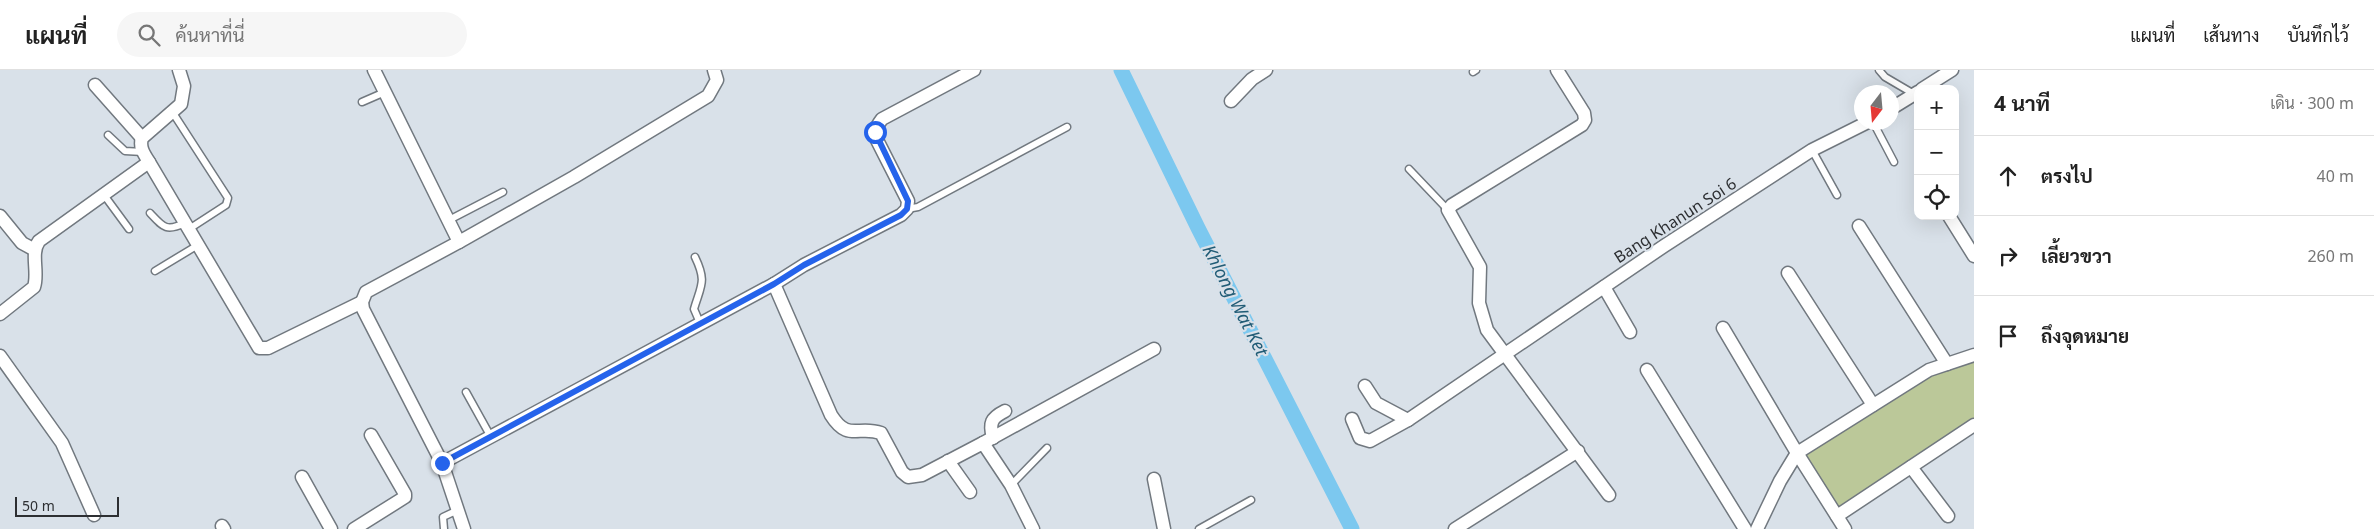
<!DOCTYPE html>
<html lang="th">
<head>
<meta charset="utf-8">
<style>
	:root { --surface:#fff; --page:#f6f6f6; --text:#222; --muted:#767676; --line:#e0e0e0 }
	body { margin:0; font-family:"Noto Sans",Sarabun,sans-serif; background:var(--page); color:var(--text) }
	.controls { position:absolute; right:15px; top:15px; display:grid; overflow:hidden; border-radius:10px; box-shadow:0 5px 20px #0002 }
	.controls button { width:45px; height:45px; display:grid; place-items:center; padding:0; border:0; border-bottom:1px solid var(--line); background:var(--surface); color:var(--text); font:25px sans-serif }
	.compass { position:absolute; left:1854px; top:15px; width:45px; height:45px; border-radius:50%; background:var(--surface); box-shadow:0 5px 20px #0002; rotate:196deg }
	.scale { position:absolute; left:15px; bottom:12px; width:104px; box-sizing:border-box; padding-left:5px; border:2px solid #2d2f32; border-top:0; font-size:14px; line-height:18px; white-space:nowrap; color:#2d2f32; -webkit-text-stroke:4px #d9e1e9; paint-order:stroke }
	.stop { position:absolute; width:15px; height:15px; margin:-11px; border:4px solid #2563eb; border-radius:50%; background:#fff }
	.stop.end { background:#2563eb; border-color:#fff; box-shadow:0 1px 5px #0008 }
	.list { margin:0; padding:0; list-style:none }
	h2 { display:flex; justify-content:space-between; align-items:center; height:65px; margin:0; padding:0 20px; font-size:21px }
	h2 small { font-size:16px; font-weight:400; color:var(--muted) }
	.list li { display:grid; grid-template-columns:32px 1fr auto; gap:15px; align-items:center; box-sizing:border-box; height:80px; padding:0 20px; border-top:1px solid var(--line) }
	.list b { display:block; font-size:19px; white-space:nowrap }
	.list em { font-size:16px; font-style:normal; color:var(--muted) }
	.icon { flex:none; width:28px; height:28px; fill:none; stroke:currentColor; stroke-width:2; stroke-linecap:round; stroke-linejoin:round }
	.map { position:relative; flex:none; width:1974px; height:459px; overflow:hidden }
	header { display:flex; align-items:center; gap:30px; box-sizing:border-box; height:70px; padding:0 25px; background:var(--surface); border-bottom:1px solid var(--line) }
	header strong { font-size:24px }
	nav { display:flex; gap:28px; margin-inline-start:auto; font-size:18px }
	.search { width:350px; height:45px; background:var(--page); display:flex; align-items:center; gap:12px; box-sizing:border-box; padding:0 18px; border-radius:28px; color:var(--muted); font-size:19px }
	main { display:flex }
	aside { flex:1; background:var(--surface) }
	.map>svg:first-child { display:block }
	.green { fill:#bbc899 }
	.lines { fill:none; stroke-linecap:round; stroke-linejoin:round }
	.canal { stroke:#7cc8ef; stroke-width:15 }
	.lane-casing { stroke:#71787f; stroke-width:9 }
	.street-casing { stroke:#71787f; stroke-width:15 }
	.lane { stroke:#fff; stroke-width:6 }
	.street { stroke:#fff; stroke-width:12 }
	.route { stroke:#2563eb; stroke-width:6 }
	.labels { text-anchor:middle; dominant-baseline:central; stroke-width:4.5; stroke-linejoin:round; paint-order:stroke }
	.street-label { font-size:16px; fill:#2d2f32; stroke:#d9e1e9 }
	.water-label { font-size:18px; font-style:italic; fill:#215c76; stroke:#d9e1e9 }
</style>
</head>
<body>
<header>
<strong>แผนที่</strong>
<div class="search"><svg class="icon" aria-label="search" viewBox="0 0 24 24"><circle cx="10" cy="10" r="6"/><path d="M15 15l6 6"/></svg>ค้นหาที่นี่</div>
<nav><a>แผนที่</a><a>เส้นทาง</a><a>บันทึกไว้</a></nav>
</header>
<main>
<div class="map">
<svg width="1974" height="459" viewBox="0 0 1974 459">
	<rect width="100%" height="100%" fill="#d9e1e9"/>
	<!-- green -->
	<polygon class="green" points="1974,285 1974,355 1837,446 1797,383 1929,300"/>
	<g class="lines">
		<!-- canal -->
		<polyline class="canal" points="1121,0 1198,158 1352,459"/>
		<!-- lane casing -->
		<g class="lane-casing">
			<g id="lane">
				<polyline points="1879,0 1885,7 1914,24"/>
				<polyline points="1473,2 1476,0"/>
				<polyline points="362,32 385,22"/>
				<polyline points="173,43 228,128 226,135 189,159"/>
				<polyline points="1873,52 1894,92"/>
				<polyline points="108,65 125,81 143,82"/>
				<polyline points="1812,80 1837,125"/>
				<polyline points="1409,99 1448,140"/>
				<polyline points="104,125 129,159"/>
				<polyline points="907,139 918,137 1067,57"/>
				<path d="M 150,143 C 163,157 166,162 185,153"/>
				<polyline points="449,150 503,122"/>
				<path d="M 695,187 C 707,212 701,215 694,239 L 700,253"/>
				<polyline points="155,201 198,175"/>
				<polyline points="466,322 491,367"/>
				<polyline points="1011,415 1047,378"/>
				<polyline points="444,459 443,447 458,440"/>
				<polyline points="1199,459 1251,430"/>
			</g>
		</g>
		<!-- street casing -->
		<g class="street-casing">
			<g id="street">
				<polyline points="374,0 459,172 366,222 362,232 363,239 442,393 464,459"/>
				<polyline points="1557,0 1584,43 1585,50 1582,55 1452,135 1448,140 1480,197 1479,233 1487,260 1609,425"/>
				<polyline points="95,15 142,68"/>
				<polyline points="1922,19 1952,0"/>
				<polyline points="1231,31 1252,9 1266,0"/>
				<polyline points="1892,38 1918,22"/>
				<polyline points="149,92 259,278 268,278 362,232"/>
				<polyline points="0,146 22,173 35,180"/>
				<polyline points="1949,146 1974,186"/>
				<polyline points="1859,156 1947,294"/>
				<polyline points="459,172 574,107 708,26 717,10 714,0"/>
				<polyline points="1788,203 1873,335"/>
				<path d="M 774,214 L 831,345 C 848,372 858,355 881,363 L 902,402 L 908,407 L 922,405 L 983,373 L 1011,415 L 1033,459"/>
				<polyline points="1604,217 1630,262"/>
				<path d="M 0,244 L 34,217 C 39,202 30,184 39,171 L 149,92 C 144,84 139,77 142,68 L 181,34 L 184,16 L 179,0"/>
				<polyline points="1723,258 1797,383 1845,459"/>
				<polyline points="0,286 62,373 94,445"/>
				<polyline points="1647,300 1745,459"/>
				<polyline points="1365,316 1376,333 1408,350 1664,176 1812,80 1868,52"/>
				<polyline points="1352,349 1360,368 1370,371 1408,350"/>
				<path d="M 993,368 C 989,353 991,348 1005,341"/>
				<polyline points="983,373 1154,279"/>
				<polyline points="948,391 970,422"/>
				<path d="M 442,393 L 774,214 L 804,195 L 901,145 L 907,139 L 908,131 L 877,70 C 874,61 876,57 882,49 L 974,0"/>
				<polyline points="1911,397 1948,446"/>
				<polyline points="302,407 331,459"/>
				<polyline points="1154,409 1164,459"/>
				<polyline points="1837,446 1974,355"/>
				<polyline points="222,456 224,459"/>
				<polyline points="354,459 405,427 405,424 371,365"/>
				<polyline points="1455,459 1578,381"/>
				<polyline points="1757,459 1780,411 1797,383 1929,300 1974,285"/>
			</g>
		</g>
		<!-- lane -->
		<use href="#lane" class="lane"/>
		<!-- street -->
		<use href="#street" class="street"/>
	</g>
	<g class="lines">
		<!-- route -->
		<polyline class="route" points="442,393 774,214 804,195 901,145 907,139 908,131 875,62"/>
	</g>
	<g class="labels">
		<!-- street labels -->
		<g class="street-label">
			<text transform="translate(1675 150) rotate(-33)">Bang Khanun Soi 6</text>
		</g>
		<!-- water labels -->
		<g class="water-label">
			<text transform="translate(1236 230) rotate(63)">Khlong Wat Ket</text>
		</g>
	</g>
</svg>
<div class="controls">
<button>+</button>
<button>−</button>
<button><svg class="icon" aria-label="locate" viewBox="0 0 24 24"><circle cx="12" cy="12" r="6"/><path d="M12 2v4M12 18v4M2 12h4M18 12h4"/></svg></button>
</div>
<svg class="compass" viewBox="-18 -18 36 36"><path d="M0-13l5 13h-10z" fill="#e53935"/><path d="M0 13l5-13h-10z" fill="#767676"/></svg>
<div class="scale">50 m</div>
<div class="stop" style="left:875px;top:62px"></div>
<div class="stop end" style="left:442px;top:393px"></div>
</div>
<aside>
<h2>4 นาที<small>เดิน · 300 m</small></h2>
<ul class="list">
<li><svg class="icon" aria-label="ahead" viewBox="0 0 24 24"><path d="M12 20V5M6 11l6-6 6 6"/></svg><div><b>ตรงไป</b></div><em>40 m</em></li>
<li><svg class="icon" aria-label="right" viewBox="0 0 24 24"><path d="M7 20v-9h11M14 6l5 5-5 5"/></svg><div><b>เลี้ยวขวา</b></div><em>260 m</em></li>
<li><svg class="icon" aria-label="arrive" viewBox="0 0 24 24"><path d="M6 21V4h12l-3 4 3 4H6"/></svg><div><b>ถึงจุดหมาย</b></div></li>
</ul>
</aside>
</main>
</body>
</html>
